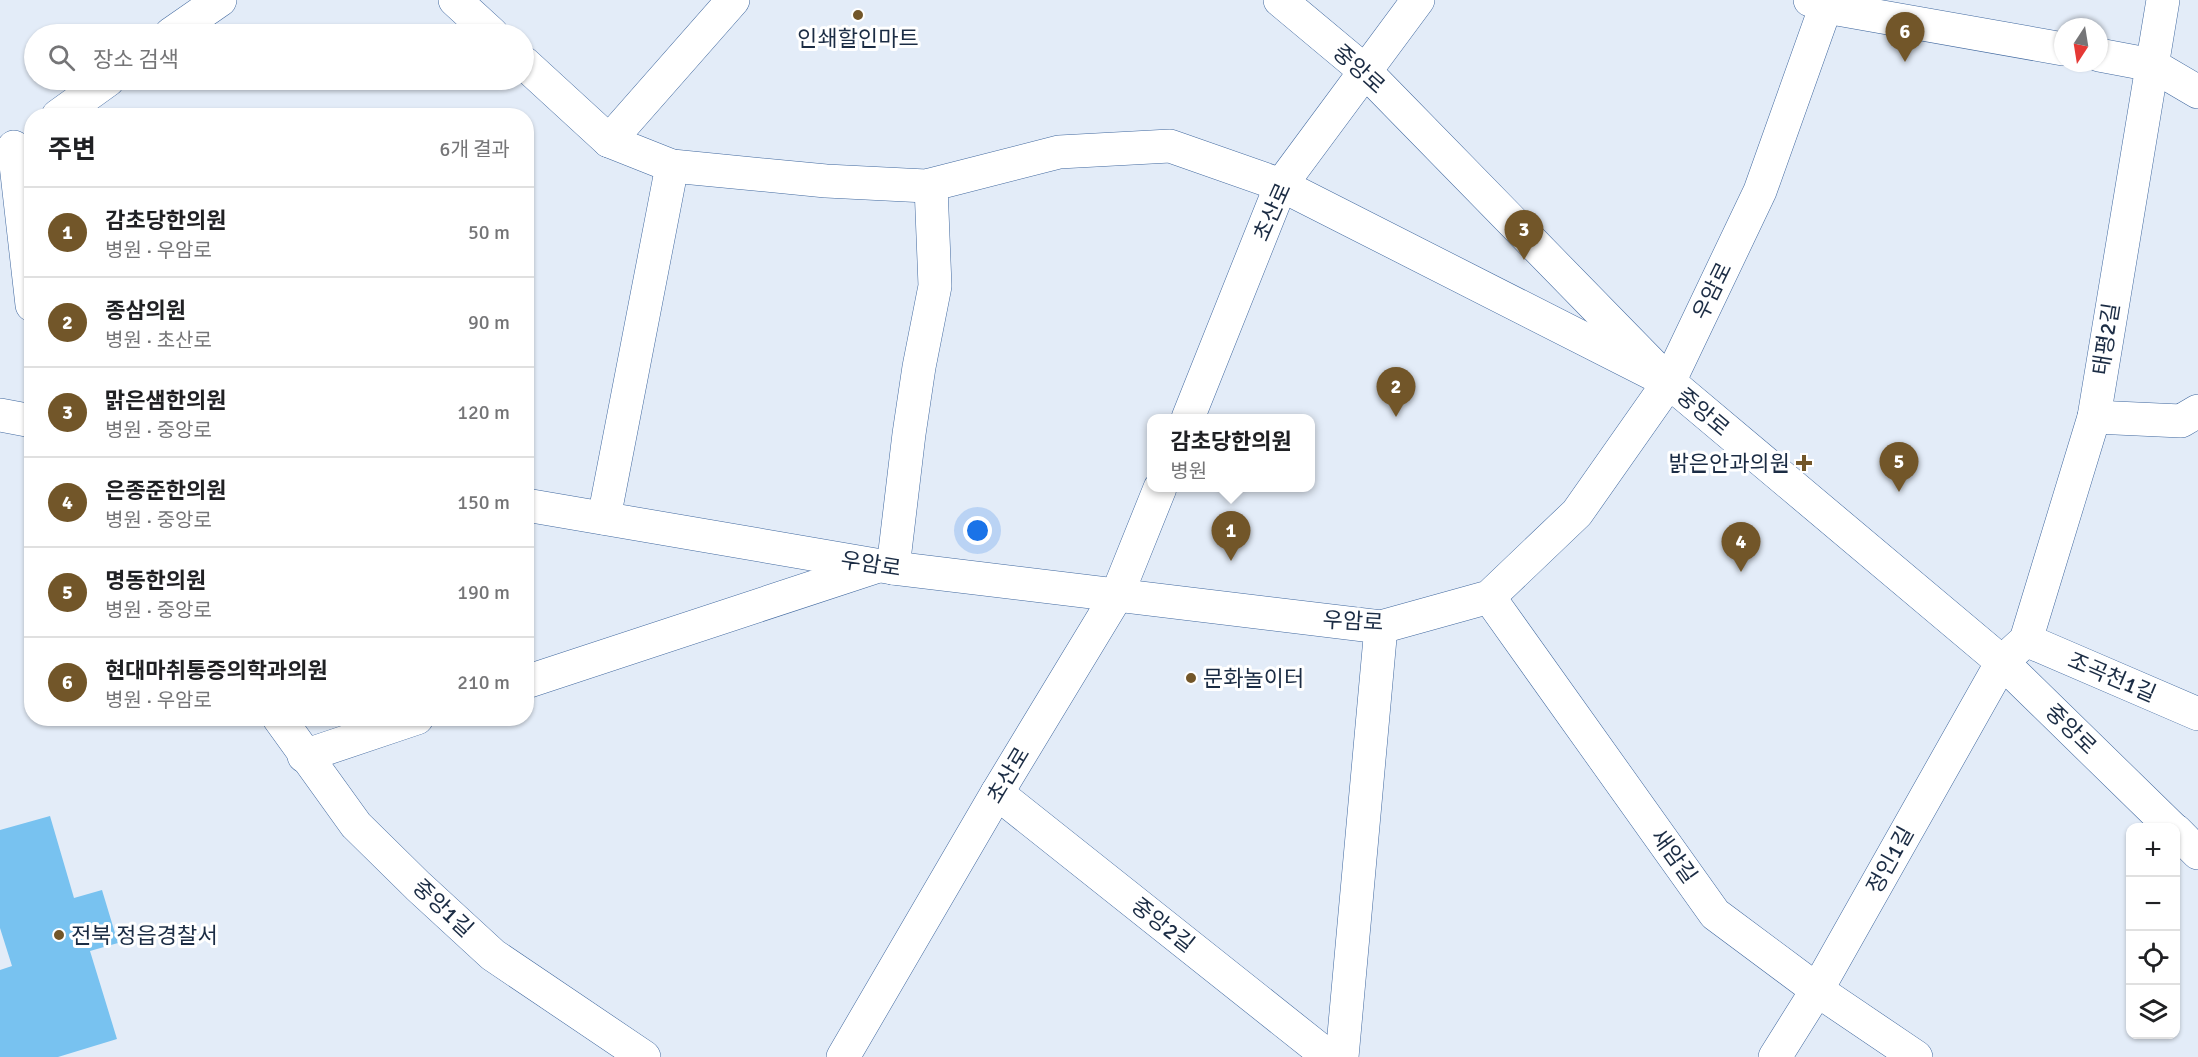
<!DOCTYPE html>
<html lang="ko">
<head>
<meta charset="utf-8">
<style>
	:root { --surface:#fff; --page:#f2f2f2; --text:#202124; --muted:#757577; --line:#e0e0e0; --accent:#725629 }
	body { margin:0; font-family:Signika,"Noto Sans KR",sans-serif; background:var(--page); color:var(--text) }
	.controls { position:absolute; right:18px; bottom:18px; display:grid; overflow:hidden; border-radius:12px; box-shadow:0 2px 4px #0004 }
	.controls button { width:54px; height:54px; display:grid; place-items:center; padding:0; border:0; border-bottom:2px solid var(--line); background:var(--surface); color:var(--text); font:30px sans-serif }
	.compass { position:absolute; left:2054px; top:18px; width:54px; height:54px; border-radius:50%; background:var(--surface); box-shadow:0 2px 4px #0004; rotate:192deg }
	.you { position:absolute; left:978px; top:531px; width:21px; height:21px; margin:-15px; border:4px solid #fff; border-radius:50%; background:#1a73e8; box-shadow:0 0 0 9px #1a73e833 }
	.badge { display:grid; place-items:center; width:39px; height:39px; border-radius:50%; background:var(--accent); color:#fff; font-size:20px; font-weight:700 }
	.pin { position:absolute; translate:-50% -50px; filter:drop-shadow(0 2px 3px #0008) }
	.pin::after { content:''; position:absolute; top:32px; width:21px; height:18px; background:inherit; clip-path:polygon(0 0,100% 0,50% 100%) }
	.popup { position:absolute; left:1147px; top:414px; width:168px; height:78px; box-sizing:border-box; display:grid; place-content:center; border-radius:12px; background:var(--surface); filter:drop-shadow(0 2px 4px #0005); font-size:20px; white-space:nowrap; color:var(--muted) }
	.popup b { font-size:22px; color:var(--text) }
	.popup::after { content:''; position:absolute; left:50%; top:100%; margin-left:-12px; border:12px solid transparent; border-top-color:var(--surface) }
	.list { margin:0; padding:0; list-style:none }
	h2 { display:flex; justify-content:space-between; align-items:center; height:78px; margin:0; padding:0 24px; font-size:26px }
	h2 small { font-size:20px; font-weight:400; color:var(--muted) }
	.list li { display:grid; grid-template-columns:39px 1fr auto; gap:18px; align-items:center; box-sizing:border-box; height:90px; padding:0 24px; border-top:2px solid var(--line) }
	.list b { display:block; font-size:22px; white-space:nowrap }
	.list p { margin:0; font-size:20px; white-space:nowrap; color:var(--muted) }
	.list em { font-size:20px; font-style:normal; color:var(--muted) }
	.icon { flex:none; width:33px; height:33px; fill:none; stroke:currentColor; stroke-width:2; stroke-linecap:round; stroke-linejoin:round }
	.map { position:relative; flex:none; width:2198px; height:1057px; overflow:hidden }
	.search { position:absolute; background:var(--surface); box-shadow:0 2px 4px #0004; left:24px; top:24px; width:510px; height:66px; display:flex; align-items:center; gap:15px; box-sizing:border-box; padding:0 21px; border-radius:33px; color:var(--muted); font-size:22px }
	.panel { position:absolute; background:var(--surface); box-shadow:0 2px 4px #0004; left:24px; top:108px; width:510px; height:618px; border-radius:24px }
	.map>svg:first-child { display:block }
	.building { fill:#78c2f0 }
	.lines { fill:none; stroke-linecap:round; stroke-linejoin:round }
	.minor-casing { stroke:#40689f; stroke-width:34 }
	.minor { stroke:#fff; stroke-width:33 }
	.poi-dot { fill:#725629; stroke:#fff; stroke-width:2 }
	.labels { text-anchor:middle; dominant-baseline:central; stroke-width:6; stroke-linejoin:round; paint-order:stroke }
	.poi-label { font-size:22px; fill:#1b2c44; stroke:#fff; text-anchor:start }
	.street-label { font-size:22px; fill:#1b2c44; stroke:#fff }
</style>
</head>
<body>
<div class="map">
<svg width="2198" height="1057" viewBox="0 0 2198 1057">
	<rect width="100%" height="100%" fill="#e3ecf8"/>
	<!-- building -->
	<polygon class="building" points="50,816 74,898 102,890 118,943 90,951 117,1039 58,1057 0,1057 0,970 12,966 0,928 0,830"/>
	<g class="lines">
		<!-- minor casing -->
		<g class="minor-casing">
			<g id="minor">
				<polyline points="455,0 492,34"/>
				<polyline points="1280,0 1365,71 1669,382 2002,662 2172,828"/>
				<polyline points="1810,0 1826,7 2063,49"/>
				<polyline points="171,34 220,0"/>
				<polyline points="2099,55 2152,65 2198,92"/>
				<polyline points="524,63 609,141 672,166 826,181 926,186 1059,152 1170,146 1281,185 1669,382"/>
				<polyline points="58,116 108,80"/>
				<polyline points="609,141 733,0"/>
				<polyline points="14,147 32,305"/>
				<polyline points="0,415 32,421"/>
				<polyline points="2094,417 2181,421 2198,411"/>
				<polyline points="1188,418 1281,185 1418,0"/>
				<polyline points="526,505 893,568 1381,627 1489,597 1577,513 1669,382 1760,191 1828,0"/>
				<polyline points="604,518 672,166"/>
				<polyline points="893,568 909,434 919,367 935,286 931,186"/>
				<polyline points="1489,597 1715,914 1817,990 1916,1057"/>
				<polyline points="2026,640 2198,714"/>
				<polyline points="526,682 875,567"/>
				<polyline points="279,718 356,825 418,886 493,955 644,1057"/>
				<polyline points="304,756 417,718"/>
				<polyline points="997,793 1329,1057"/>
				<polyline points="2176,831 2198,853"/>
				<polyline points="843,1057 997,793 1117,595 1160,488"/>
				<polyline points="1342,1057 1381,627"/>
				<polyline points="1775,1057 1817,990 2002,662 2026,640 2094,417 2163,0"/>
			</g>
		</g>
		<!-- minor -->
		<use href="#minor" class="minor"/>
	</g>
	<!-- markers -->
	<g class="poi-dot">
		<circle cx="858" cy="15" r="6"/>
		<path d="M1801 454h6v6h6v6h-6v6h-6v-6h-6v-6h6z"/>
		<circle cx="1191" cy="678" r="6"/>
		<circle cx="59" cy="935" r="6"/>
	</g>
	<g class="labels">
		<!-- poi labels -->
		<g class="poi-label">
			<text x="858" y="38" text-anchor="middle">인쇄할인마트</text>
			<text x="1790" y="463" text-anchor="end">밝은안과의원</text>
			<text x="1203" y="678">문화놀이터</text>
			<text x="71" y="935">전북 정읍경찰서</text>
		</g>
		<!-- street labels -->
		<g class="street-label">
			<text transform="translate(1359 69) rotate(42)">중앙로</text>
			<text transform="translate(1272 212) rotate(-66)">초산로</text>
			<text transform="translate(1712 291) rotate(-64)">우암로</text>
			<text transform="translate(2106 339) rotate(-81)">태평2길</text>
			<text transform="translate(1703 412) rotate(40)">중앙로</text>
			<text transform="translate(871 564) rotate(9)">우암로</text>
			<text transform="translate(1353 621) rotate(3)">우암로</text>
			<text transform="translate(2112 677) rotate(23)">조곡천1길</text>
			<text transform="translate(2071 729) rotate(44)">중앙로</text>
			<text transform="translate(1008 775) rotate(-59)">초산로</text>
			<text transform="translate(1674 856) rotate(54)">새암길</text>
			<text transform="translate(1890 860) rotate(-61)">정인1길</text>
			<text transform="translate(443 908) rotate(43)">중앙1길</text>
			<text transform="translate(1163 925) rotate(38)">중앙2길</text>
		</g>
	</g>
</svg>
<div class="controls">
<button>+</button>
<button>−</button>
<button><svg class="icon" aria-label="locate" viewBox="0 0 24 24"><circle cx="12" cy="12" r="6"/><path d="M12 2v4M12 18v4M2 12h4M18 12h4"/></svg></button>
<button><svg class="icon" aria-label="layers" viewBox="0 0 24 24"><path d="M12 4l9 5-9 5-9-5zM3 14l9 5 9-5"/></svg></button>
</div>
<svg class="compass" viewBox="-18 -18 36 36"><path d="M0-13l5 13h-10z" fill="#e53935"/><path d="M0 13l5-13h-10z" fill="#757577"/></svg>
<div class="you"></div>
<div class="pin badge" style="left:1231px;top:561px">1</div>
<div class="popup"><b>감초당한의원</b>병원</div>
<div class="pin badge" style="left:1396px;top:417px">2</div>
<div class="pin badge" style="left:1524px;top:260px">3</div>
<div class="pin badge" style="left:1741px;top:572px">4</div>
<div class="pin badge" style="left:1899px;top:492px">5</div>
<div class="pin badge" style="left:1905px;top:62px">6</div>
<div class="search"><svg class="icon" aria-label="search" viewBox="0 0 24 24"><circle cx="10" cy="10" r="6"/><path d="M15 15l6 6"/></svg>장소 검색</div>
<section class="panel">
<h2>주변<small>6개 결과</small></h2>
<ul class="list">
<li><span class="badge">1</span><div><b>감초당한의원</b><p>병원 · 우암로</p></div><em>50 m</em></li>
<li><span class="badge">2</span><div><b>종삼의원</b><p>병원 · 초산로</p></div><em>90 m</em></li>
<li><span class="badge">3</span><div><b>맑은샘한의원</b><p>병원 · 중앙로</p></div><em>120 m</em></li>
<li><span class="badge">4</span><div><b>은종준한의원</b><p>병원 · 중앙로</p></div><em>150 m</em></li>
<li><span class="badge">5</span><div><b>명동한의원</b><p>병원 · 중앙로</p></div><em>190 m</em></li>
<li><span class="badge">6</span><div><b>현대마취통증의학과의원</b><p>병원 · 우암로</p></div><em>210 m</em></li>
</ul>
</section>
</div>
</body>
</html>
